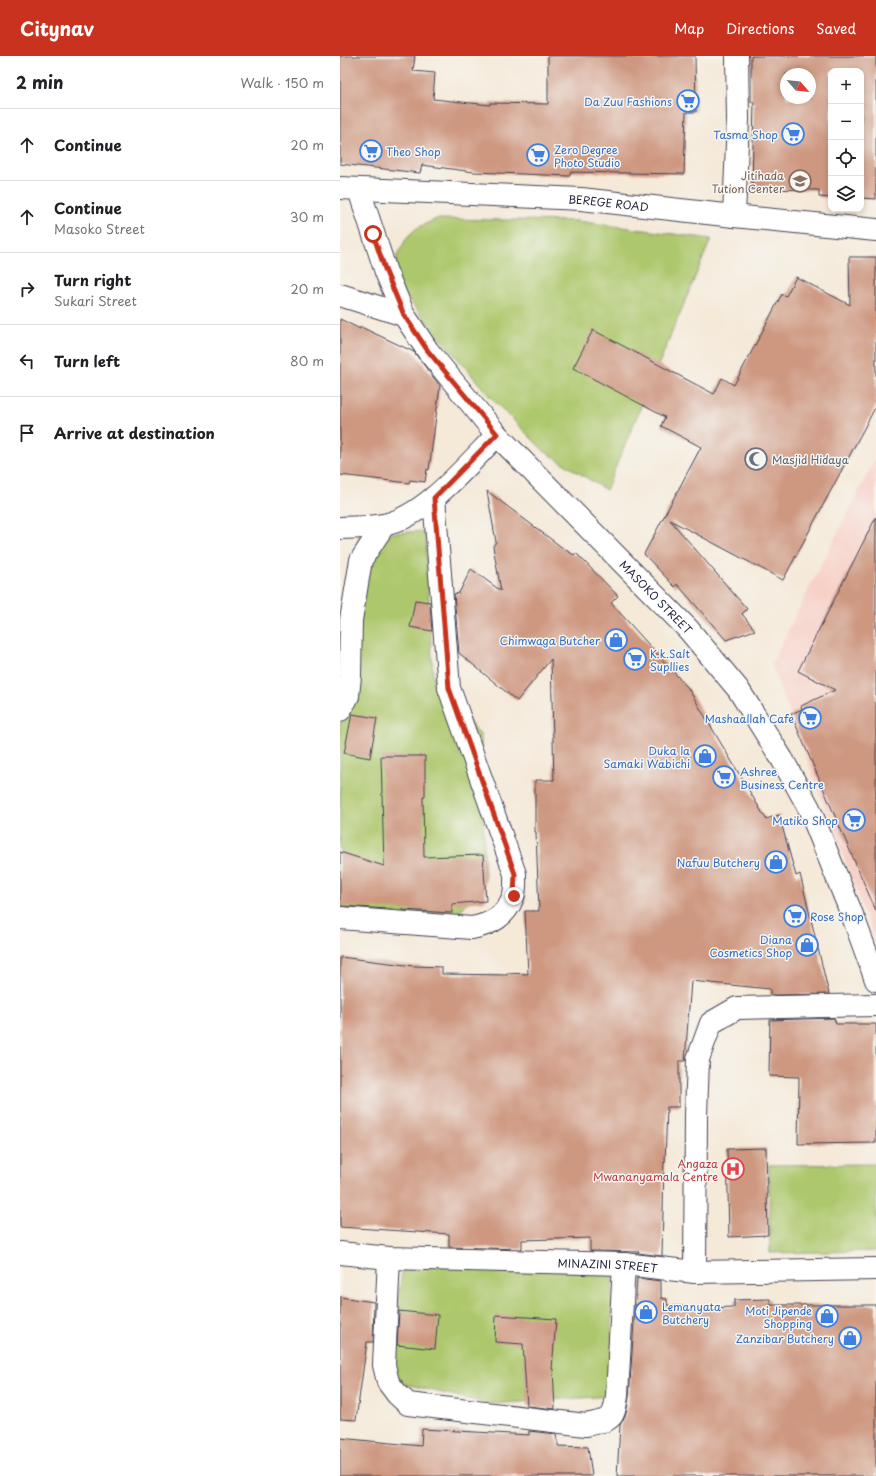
<!DOCTYPE html>
<html lang="en">
<head>
<meta charset="utf-8">
<style>
	:root { --surface:#fff; --page:#f2f2f2; --text:#202124; --muted:#757577; --line:#e0e0e0; --accent:#c8321e }
	body { margin:0; font-family:"Playpen Sans",sans-serif; background:var(--page); color:var(--text) }
	.controls { position:absolute; right:12px; top:12px; display:grid; overflow:hidden; border-radius:8px; box-shadow:0 2px 6px #0003 }
	.controls button { width:36px; height:36px; display:grid; place-items:center; padding:0; border:0; border-bottom:1px solid var(--line); background:var(--surface); color:var(--text); font:20px sans-serif }
	.compass { position:absolute; left:440px; top:12px; width:36px; height:36px; border-radius:50%; background:var(--surface); box-shadow:0 2px 6px #0003; rotate:118deg }
	.stop { position:absolute; width:12px; height:12px; margin:-9px; border:3px solid #c8321e; border-radius:50%; background:#fff }
	.stop.end { background:#c8321e; border-color:#fff; box-shadow:0 1px 4px #0008 }
	.list { margin:0; padding:0; list-style:none }
	h2 { display:flex; justify-content:space-between; align-items:center; height:52px; margin:0; padding:0 16px; font-size:17px }
	h2 small { font-size:13px; font-weight:400; color:var(--muted) }
	.list li { display:grid; grid-template-columns:26px 1fr auto; gap:12px; align-items:center; box-sizing:border-box; height:72px; padding:0 16px; border-top:1px solid var(--line) }
	.list b { display:block; font-size:15px; white-space:nowrap }
	.list p { margin:0; font-size:13px; white-space:nowrap; color:var(--muted) }
	.list em { font-size:13px; font-style:normal; color:var(--muted) }
	.icon { flex:none; width:22px; height:22px; fill:none; stroke:currentColor; stroke-width:2; stroke-linecap:round; stroke-linejoin:round }
	.map { position:relative; flex:none; width:536px; height:1420px; overflow:hidden }
	header { display:flex; align-items:center; gap:24px; box-sizing:border-box; height:56px; padding:0 20px; background:var(--accent); color:#fff }
	header strong { font-size:19px }
	nav { display:flex; gap:22px; margin-inline-start:auto; font-size:14px }
	main { display:flex }
	aside { flex:1; background:var(--surface) }
	.map>svg:first-child { display:block }
	.built { fill:#f7d1c8 }
	.green { fill:#adc76c; stroke:#687454 }
	.building { fill:#ce9780; fill-rule:evenodd }
	.lines { fill:none; stroke-linecap:round; stroke-linejoin:round }
	.minor-casing { stroke:#424053; stroke-width:24 }
	.minor { stroke:#fff; stroke-width:22 }
	.route { stroke:#c8321e; stroke-width:5 }
	.labels { text-anchor:middle; dominant-baseline:central; stroke-width:3; stroke-linejoin:round; paint-order:stroke }
	.shop-label { font-size:11px; fill:#366cbe; stroke:#f6f6f2; text-anchor:end }
	.education-label { font-size:11px; fill:#785e54; stroke:#f6f6f2; text-anchor:end }
	.street-label { font-size:11px; fill:#22223b; stroke:#f6f6f2 }
	.worship-label { font-size:11px; fill:#5b616d; stroke:#f6f6f2; text-anchor:start }
	.health-label { font-size:11px; fill:#be3a42; stroke:#f6f6f2; text-anchor:end }
</style>
</head>
<body>
<header>
<strong>Citynav</strong>
<nav><a>Map</a><a>Directions</a><a>Saved</a></nav>
</header>
<main>
<aside>
<h2>2 min<small>Walk · 150 m</small></h2>
<ul class="list">
<li><svg class="icon" aria-label="ahead" viewBox="0 0 24 24"><path d="M12 20V5M6 11l6-6 6 6"/></svg><div><b>Continue</b></div><em>20 m</em></li>
<li><svg class="icon" aria-label="ahead" viewBox="0 0 24 24"><path d="M12 20V5M6 11l6-6 6 6"/></svg><div><b>Continue</b><p>Masoko Street</p></div><em>30 m</em></li>
<li><svg class="icon" aria-label="right" viewBox="0 0 24 24"><path d="M7 20v-9h11M14 6l5 5-5 5"/></svg><div><b>Turn right</b><p>Sukari Street</p></div><em>20 m</em></li>
<li><svg class="icon" aria-label="left" viewBox="0 0 24 24"><path d="M17 20v-9H6M10 6l-5 5 5 5"/></svg><div><b>Turn left</b></div><em>80 m</em></li>
<li><svg class="icon" aria-label="arrive" viewBox="0 0 24 24"><path d="M6 21V4h12l-3 4 3 4H6"/></svg><div><b>Arrive at destination</b></div></li>
</ul>
</aside>
<div class="map">
<svg width="536" height="1420" viewBox="0 0 536 1420">
	<rect width="100%" height="100%" fill="#f6f6f2"/>
	<filter id="ink" filterUnits="userSpaceOnUse"><feTurbulence type="fractalNoise" baseFrequency=".025" numOctaves="2"/><feDisplacementMap in="SourceGraphic" scale="8" xChannelSelector="R" yChannelSelector="G"/><feConvolveMatrix kernelMatrix="1 2 1 2 8 2 1 2 1" color-interpolation-filters="sRGB"/></filter>
	<filter id="wash" filterUnits="userSpaceOnUse"><feTurbulence type="fractalNoise" baseFrequency=".012" numOctaves="4" result="noise"/><feDisplacementMap in="SourceGraphic" scale="16" xChannelSelector="R" yChannelSelector="G"/><feGaussianBlur stdDeviation="0.9" result="paint"/><feColorMatrix in="noise" values="0 0 0 0 0 0 0 0 0 0 0 0 0 0 0 0 0 1.4 0 .05"/><feComposite in="paint" operator="in"/></filter>
	<g filter="url(#wash)">
		<rect width="100%" height="100%" fill="#f5e9d8"/>
		<!-- built -->
		<polygon class="built" points="536,401 536,887 431,608"/>
		<!-- green -->
		<g class="green">
			<polygon points="96,163 237,165 371,183 266,434 204,395 151,342 56,229 57,199 68,180 77,172"/>
			<polygon points="85,475 93,620 141,680 145,825 117,859 0,859 0,635 19,479"/>
			<polygon points="536,1108 536,1195 430,1197 429,1109"/>
			<polygon points="64,1207 273,1216 271,1340 149,1348 53,1325 53,1267"/>
		</g>
		<g id="blocks">
			<!-- building -->
			<g class="building">
				<polygon points="0,0 75,0 73,15 95,17 93,43 150,49 150,47 208,48 208,0 355,0 356,56 346,56 344,118 230,116 230,120 134,116 82,109 80,117 0,108"/>
				<path d="M 411,0 L 536,0 L 536,143 L 521,142 L 521,15 L 491,15 L 491,142 L 479,141 L 479,134 L 412,133 L 414,46 L 411,46 ZM 446,18 L 470,18 L 470,42 L 446,42 Z"/>
				<polygon points="509,201 536,201 536,350 443,524 330,464 407,553 402,558 415,574 386,584 337,528 335,531 304,498 361,391 321,370 325,361 233,312 253,274 374,338 382,322 394,329 442,238 446,240 456,221 510,249"/>
				<polygon points="0,263 20,273 21,271 74,296 100,330 89,414 87,413 85,426 70,424 69,427 0,419"/>
				<polygon points="147,435 224,493 234,499 236,497 278,540 271,547 348,632 426,763 439,759 456,820 460,818 489,938 430,939 430,933 351,925 345,1005 339,1005 339,1051 327,1051 325,1107 324,1106 322,1200 298,1197 299,1196 250,1195 250,1182 182,1184 182,1193 109,1191 109,1178 0,1171 0,901 74,910 102,911 102,918 167,919 167,917 188,918 185,855 199,855 196,776 195,776 195,724 214,724 211,603 177,645 119,597 114,538 119,537 131,513 161,535 153,490 156,486"/>
				<polygon points="536,461 536,855 451,658 462,653 461,650 495,634 458,615"/>
				<polygon points="75,544 90,546 92,575 70,571"/>
				<polygon points="12,658 37,662 30,702 4,697"/>
				<polygon points="41,700 85,700 85,741 83,741 84,801 143,799 146,845 112,848 112,857 0,850 0,796 44,810"/>
				<polygon points="494,962 496,968 536,968 536,1087 458,1088 459,1021 429,1020 430,964"/>
				<polygon points="426,1092 428,1179 389,1181 387,1093"/>
				<polygon points="297,1222 321,1225 321,1242 327,1243 327,1249 366,1252 394,1251 394,1244 430,1243 430,1249 536,1249 536,1420 277,1420 280,1369 286,1358 289,1341"/>
				<polygon points="0,1241 34,1246 33,1286 27,1286 16,1364 0,1363"/>
				<polygon points="59,1255 98,1259 95,1293 57,1289"/>
				<polygon points="156,1259 216,1263 212,1313 213,1313 215,1353 187,1350 183,1288 155,1286"/>
				<polygon points="82,1373 189,1379 189,1375 216,1378 217,1384 218,1384 218,1390 248,1391 252,1420 0,1420 0,1382 81,1390"/>
			</g>
		</g>
	</g>
	<g filter="url(#ink)">
		<use href="#blocks" fill-opacity="0" stroke="#424053" stroke-width="1"/>
		<g class="lines">
			<!-- minor casing -->
			<g class="minor-casing">
				<g id="minor">
					<path id="s1" d="M 0,132 L 241,143 L 394,160 L 536,174"/>
					<path id="s2" d="M 19,134 L 46,216 L 64,259 L 88,295 L 157,379 L 348,573 L 398,633 L 442,703 L 469,752 L 515,866 L 536,924"/>
					<polyline points="394,160 398,63 397,0"/>
					<polyline points="0,239 64,259"/>
					<path d="M 0,472 C 14,471 29,472 43,469 C 84,462 128,408 157,379"/>
					<polyline points="0,654 8,640 10,620 11,564 21,504 44,469"/>
					<path d="M 0,862 L 132,872 C 152,868 166,860 173,841 C 176,834 175,825 175,818 L 109,632 L 94,442"/>
					<path id="s3" d="M 0,1197 L 49,1202 L 284,1208 L 355,1216 L 536,1213"/>
					<path d="M 49,1202 L 44,1309 L 48,1326 L 57,1338 L 68,1348 L 246,1369 C 271,1363 273,1366 277,1340 L 284,1208"/>
					<polyline points="355,1216 356,1059 358,1003 371,967 397,952 536,949"/>
				</g>
			</g>
			<!-- minor -->
			<use href="#minor" class="minor"/>
		</g>
	</g>
	<g class="lines" filter="url(#ink)">
		<!-- route -->
		<polyline class="route" points="33,178 46,216 64,259 88,295 157,378 94,442 109,632 175,818 174,840"/>
	</g>
	<!-- icons -->
	<defs>
		<g id="supermarket-ring" transform="scale(1.15)"><circle r="9.5" fill="#f6f6f2" stroke="#3f7fe0" stroke-width="1.5"/><path d="M-6-5.5h2.5l.6 2H6L4.5 2H-2.5L-4.4-4H-6ZM-1.5 3.2a1.3 1.3 0 1 0 .1 0ZM3 3.2a1.3 1.3 0 1 0 .1 0Z" fill="#3f7fe0"/></g>
		<g id="school-ring" transform="scale(1.15)"><circle r="9.5" fill="#f6f6f2" stroke="#8d6e63" stroke-width="1.5"/><path d="M0-5L7-2L0 1L-7-2ZM-4 1L0 2.5L4 1V4Q0 6-4 4Z" fill="#8d6e63"/></g>
		<g id="mosque-ring" transform="scale(1.15)"><circle r="9.5" fill="#f6f6f2" stroke="#6b7280" stroke-width="1.5"/><path d="M3.5-4.9A6 6 0 1 0 3.5 4.9A5 5 0 1 1 3.5-4.9Z" fill="#6b7280"/></g>
		<g id="shop-ring" transform="scale(1.15)"><circle r="9.5" fill="#f6f6f2" stroke="#3f7fe0" stroke-width="1.5"/><path d="M-5-2.5h2.3a2.7 3.5 0 0 1 5.4 0H5L5.5 6h-11ZM-1.5-2.5h3a1.5 2.3 0 0 0-3 0Z" fill="#3f7fe0"/></g>
		<g id="hospital-ring" transform="scale(1.15)"><circle r="9.5" fill="#f6f6f2" stroke="#e0444e" stroke-width="1.5"/><path d="M-5-5h3v3.5h4V-5h3V5h-3V1.5h-4V5h-3Z" fill="#e0444e"/></g>
	</defs>
	<g fill-rule="evenodd">
		<use href="#supermarket-ring" x="348" y="45"/>
		<use href="#supermarket-ring" x="453" y="78"/>
		<use href="#supermarket-ring" x="31" y="95"/>
		<use href="#supermarket-ring" x="198" y="99"/>
		<use href="#school-ring" x="460" y="125"/>
		<use href="#mosque-ring" x="416" y="403"/>
		<use href="#shop-ring" x="276" y="584"/>
		<use href="#supermarket-ring" x="295" y="603"/>
		<use href="#supermarket-ring" x="470" y="662"/>
		<use href="#shop-ring" x="365" y="700"/>
		<use href="#supermarket-ring" x="384" y="721"/>
		<use href="#supermarket-ring" x="514" y="764"/>
		<use href="#shop-ring" x="436" y="806"/>
		<use href="#supermarket-ring" x="455" y="860"/>
		<use href="#shop-ring" x="467" y="889"/>
		<use href="#hospital-ring" x="393" y="1113"/>
		<use href="#shop-ring" x="306" y="1256"/>
		<use href="#shop-ring" x="487" y="1260"/>
		<use href="#shop-ring" x="510" y="1282"/>
	</g>
	<g class="labels">
		<!-- shop labels -->
		<g class="shop-label">
			<text x="332" y="45">Da Zuu Fashions</text>
			<text x="438" y="78">Tasma Shop</text>
			<text x="214" y="93" text-anchor="start">Zero Degree<tspan x="214" dy="13">Photo Studio</tspan></text>
			<text x="46" y="95" text-anchor="start">Theo Shop</text>
			<text x="260" y="584">Chimwaga Butcher</text>
			<text x="310" y="597" text-anchor="start">K.k.Salt<tspan x="310" dy="13">Supllies</tspan></text>
			<text x="454" y="662">Mashaallah Cafe</text>
			<text x="350" y="694">Duka la<tspan x="350" dy="13">Samaki Wabichi</tspan></text>
			<text x="400" y="715" text-anchor="start">Ashree<tspan x="400" dy="13">Business Centre</tspan></text>
			<text x="498" y="764">Matiko Shop</text>
			<text x="420" y="806">Nafuu Butchery</text>
			<text x="470" y="860" text-anchor="start">Rose Shop</text>
			<text x="452" y="883">Diana<tspan x="452" dy="13">Cosmetics Shop</tspan></text>
			<text x="322" y="1250" text-anchor="start">Lemanyata<tspan x="322" dy="13">Butchery</tspan></text>
			<text x="472" y="1254">Moti Jipende<tspan x="472" dy="13">Shopping</tspan></text>
			<text x="494" y="1282">Zanzibar Butchery</text>
		</g>
		<!-- education labels -->
		<g class="education-label">
			<text x="444" y="119">Jitihada<tspan x="444" dy="13">Tution Center</tspan></text>
		</g>
		<!-- street labels -->
		<g class="street-label">
			<text stroke="none"><textPath href="#s1" startOffset="269">BEREGE ROAD</textPath></text>
			<text stroke="none"><textPath href="#s2" startOffset="512">MASOKO STREET</textPath></text>
			<text stroke="none"><textPath href="#s3" startOffset="268">MINAZINI STREET</textPath></text>
		</g>
		<!-- worship labels -->
		<g class="worship-label">
			<text x="432" y="403">Masjid Hidaya</text>
		</g>
		<!-- health labels -->
		<g class="health-label">
			<text x="378" y="1107">Angaza<tspan x="378" dy="13">Mwananyamala Centre</tspan></text>
		</g>
	</g>
</svg>
<div class="controls">
<button>+</button>
<button>−</button>
<button><svg class="icon" aria-label="locate" viewBox="0 0 24 24"><circle cx="12" cy="12" r="6"/><path d="M12 2v4M12 18v4M2 12h4M18 12h4"/></svg></button>
<button><svg class="icon" aria-label="layers" viewBox="0 0 24 24"><path d="M12 4l9 5-9 5-9-5zM3 14l9 5 9-5"/></svg></button>
</div>
<svg class="compass" viewBox="-18 -18 36 36"><path d="M0-13l5 13h-10z" fill="#e53935"/><path d="M0 13l5-13h-10z" fill="#757577"/></svg>
<div class="stop" style="left:33px;top:178px"></div>
<div class="stop end" style="left:174px;top:840px"></div>
</div>
</main>
</body>
</html>
